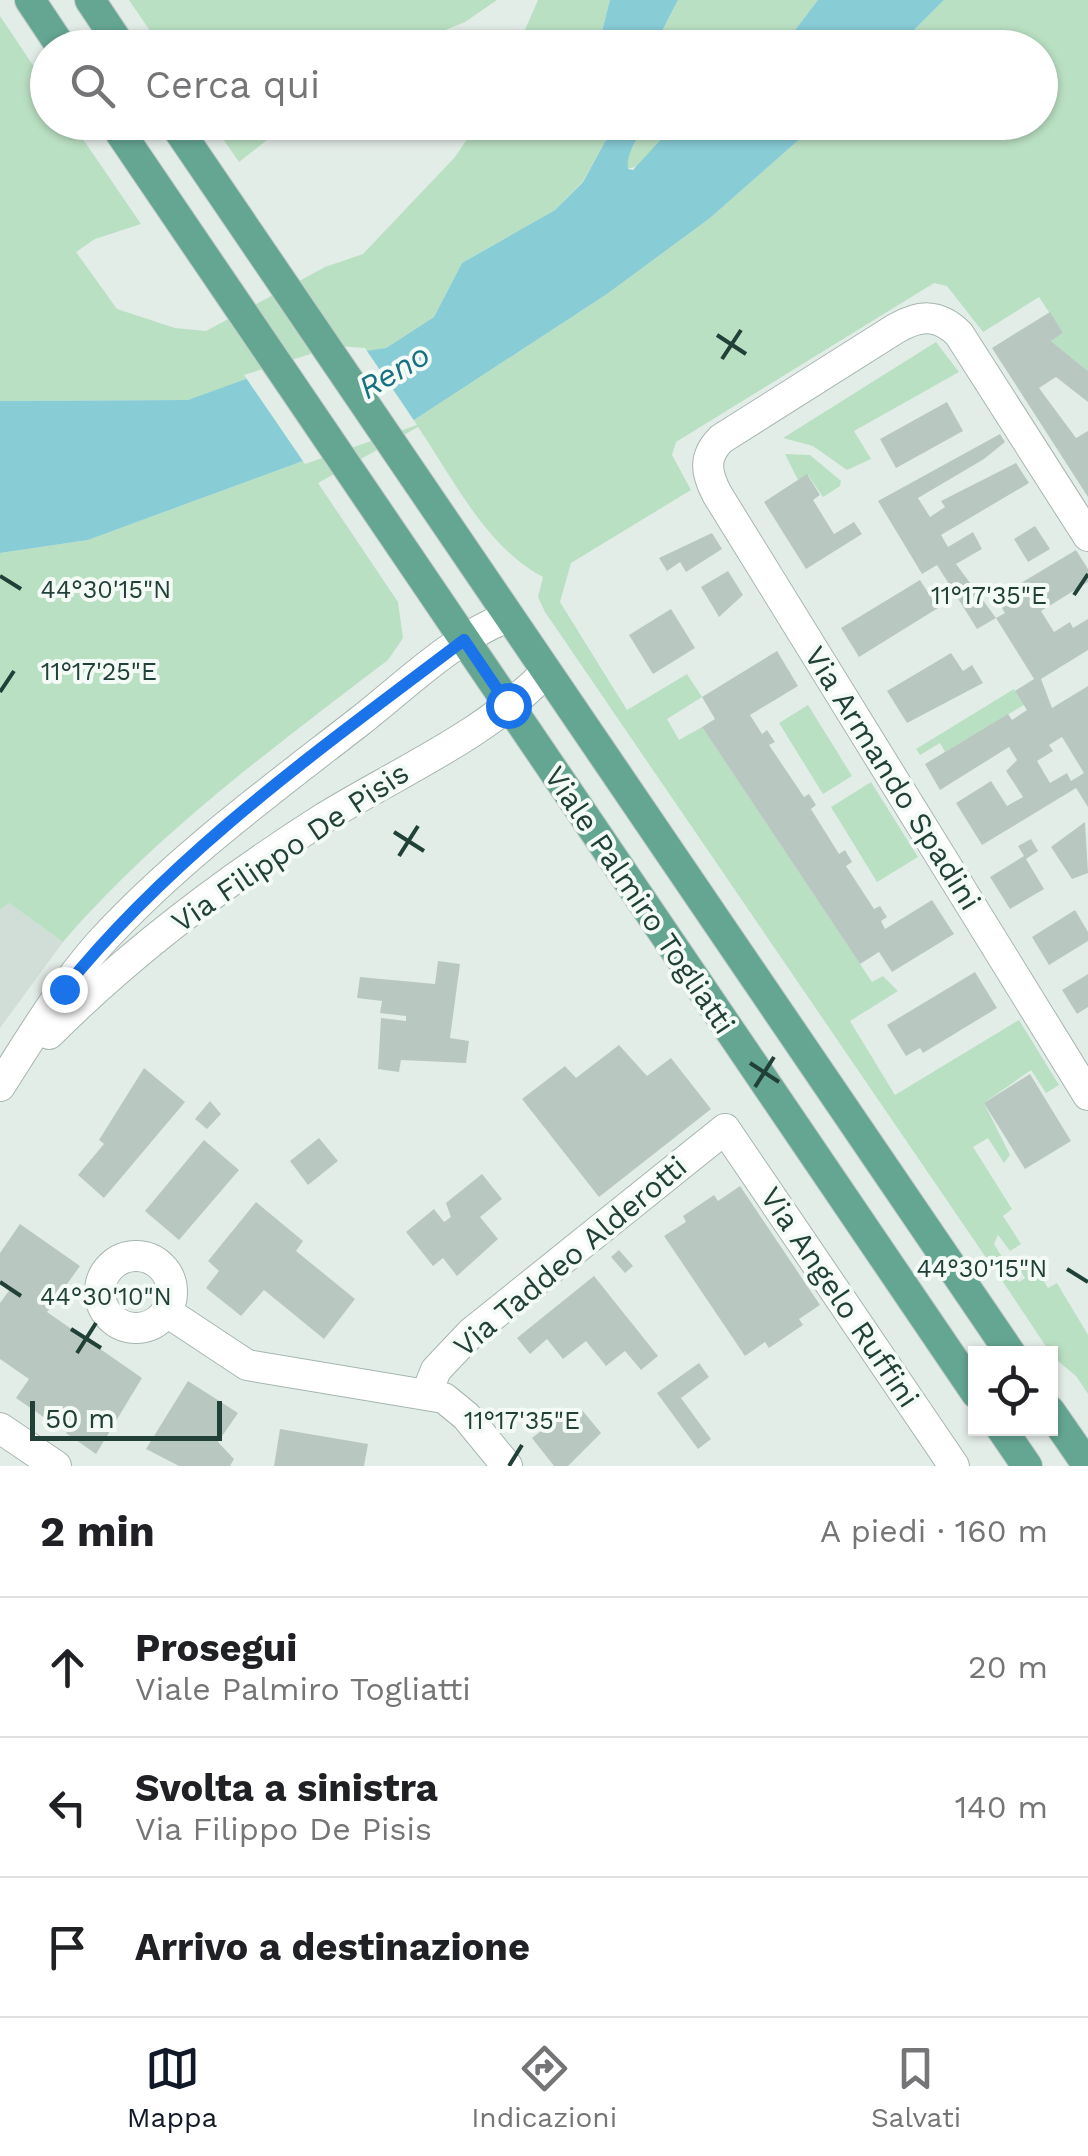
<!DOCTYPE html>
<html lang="it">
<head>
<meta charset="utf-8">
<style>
	:root { --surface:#fff; --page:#f6f6f6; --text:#202124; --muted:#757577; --line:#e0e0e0; --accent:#111827 }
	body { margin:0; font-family:"Work Sans",sans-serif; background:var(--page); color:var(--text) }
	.controls { position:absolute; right:30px; bottom:30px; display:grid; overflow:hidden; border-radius:0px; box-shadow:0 2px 8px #0004 }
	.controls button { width:90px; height:90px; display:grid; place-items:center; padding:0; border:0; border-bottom:2px solid var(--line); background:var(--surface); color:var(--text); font:50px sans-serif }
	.scale { position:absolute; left:30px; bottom:25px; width:192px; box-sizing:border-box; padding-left:10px; border:5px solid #214037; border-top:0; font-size:28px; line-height:35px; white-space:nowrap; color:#214037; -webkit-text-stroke:8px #f4faf6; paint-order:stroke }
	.stop { position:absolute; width:30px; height:30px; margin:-22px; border:8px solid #1a73e8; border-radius:50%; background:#fff }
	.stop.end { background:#1a73e8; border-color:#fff; box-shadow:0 2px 10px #0008 }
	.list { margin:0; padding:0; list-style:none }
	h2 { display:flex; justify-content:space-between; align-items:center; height:130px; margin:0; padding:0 40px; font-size:42px }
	h2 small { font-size:32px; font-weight:400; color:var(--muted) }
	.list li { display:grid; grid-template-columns:65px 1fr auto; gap:30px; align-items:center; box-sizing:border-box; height:140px; padding:0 40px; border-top:2px solid var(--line) }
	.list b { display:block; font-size:38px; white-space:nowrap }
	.list p { margin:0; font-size:32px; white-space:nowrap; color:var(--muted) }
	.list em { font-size:32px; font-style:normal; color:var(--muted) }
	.icon { flex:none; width:55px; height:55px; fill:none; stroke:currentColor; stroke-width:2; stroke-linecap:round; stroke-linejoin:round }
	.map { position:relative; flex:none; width:1088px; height:1466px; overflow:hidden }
	.search { position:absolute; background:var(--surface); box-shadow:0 2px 8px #0004; left:30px; right:30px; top:30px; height:110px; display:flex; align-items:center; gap:25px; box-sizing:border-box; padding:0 35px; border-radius:55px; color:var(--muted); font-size:38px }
	.sheet { height:550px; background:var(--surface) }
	nav { display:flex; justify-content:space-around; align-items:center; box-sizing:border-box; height:140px; border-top:2px solid var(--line); background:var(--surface); font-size:28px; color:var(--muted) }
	nav a { display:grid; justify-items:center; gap:5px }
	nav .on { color:var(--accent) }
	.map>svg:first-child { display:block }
	.built { fill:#d1ddd7 }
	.green { fill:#bae0c3 }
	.water { fill:#88ccd6 }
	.pier { fill:#e3ede8 }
	.building { fill:#b8c8c1; fill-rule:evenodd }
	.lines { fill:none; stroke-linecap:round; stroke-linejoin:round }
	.minor-casing { stroke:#a5b6af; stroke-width:32 }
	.major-casing { stroke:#c1cac7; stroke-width:32 }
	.minor { stroke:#fff; stroke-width:30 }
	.major { stroke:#65a693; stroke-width:30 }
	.route { stroke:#1a73e8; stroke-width:12 }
	.ticks { fill:none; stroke:#214037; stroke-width:4 }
	.labels { text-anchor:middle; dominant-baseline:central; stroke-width:8; stroke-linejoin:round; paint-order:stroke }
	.street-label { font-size:30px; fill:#214037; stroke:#f4faf6 }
	.water-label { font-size:32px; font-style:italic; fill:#177180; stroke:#f4faf6 }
	.ticks-label { font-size:25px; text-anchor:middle; fill:#214037; stroke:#f4faf6; stroke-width:8; stroke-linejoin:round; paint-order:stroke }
</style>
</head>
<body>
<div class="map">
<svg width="1088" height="1466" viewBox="0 0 1088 1466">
	<rect width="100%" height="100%" fill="#e3ede8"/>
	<!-- built -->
	<polygon class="built" points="9,903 63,942 0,1028 0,910"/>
	<!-- green -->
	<g class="green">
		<polygon points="129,0 497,0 465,22 403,47 161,47"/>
		<polygon points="538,0 610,0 598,47 517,48"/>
		<polygon points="678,0 818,0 782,47 654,48"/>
		<path d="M 944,0 L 1088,0 L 1088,371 L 1051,341 L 1063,333 L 1039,297 L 983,332 L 947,286 L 934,283 L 676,442 L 672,455 L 691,490 L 571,563 L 560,602 L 627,710 L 687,674 L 702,697 L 667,719 L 679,740 L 702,727 L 872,982 L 883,976 L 898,991 L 850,1021 L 895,1095 L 1019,1020 L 1059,1085 L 1046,1093 L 1031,1070 L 984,1103 L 1010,1155 L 1004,1163 L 988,1138 L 973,1147 L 1012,1209 L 1003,1216 L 1021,1244 L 1010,1251 L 998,1235 L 994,1244 L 1002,1257 L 989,1262 L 545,612 L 538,597 L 543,577 C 486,547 454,480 418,427 L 318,483 L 398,602 L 403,638 L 388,660 C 274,747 157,833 63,942 L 9,903 L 0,910 L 0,553 L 88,540 L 414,420 L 607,294 L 710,218 L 818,123 L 1040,122 L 1040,48 L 897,47 Z"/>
		<polygon points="0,16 47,86 48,122 72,123 141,224 95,239 76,252 117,309 175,328 206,331 325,267 363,254 455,157 478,123 605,123 606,140 583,181 555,210 462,263 434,317 386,348 188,400 0,401"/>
		<polygon points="212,123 289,123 239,162"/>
		<path d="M 642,123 L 676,123 L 642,165 L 627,169 C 626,150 639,141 642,123 Z"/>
		<polygon points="936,342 959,372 854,431 871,459 847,470 813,446 783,438"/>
		<polygon points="785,454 810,455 841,481 840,486 823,497 808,475 798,480"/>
		<polygon points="1014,689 1024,705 945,752 940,743 920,755 916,749"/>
		<polygon points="808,705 852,776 823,794 779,723"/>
		<polygon points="871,782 918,857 877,882 831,807"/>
		<polygon points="1030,1259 1048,1288 1057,1283 1088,1335 1088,1394 1076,1376 1053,1357 1001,1279 1011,1270 1019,1282 1025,1278 1018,1267"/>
	</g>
	<!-- water -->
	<g class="water">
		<polygon points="610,0 678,0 654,47 598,47"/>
		<polygon points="818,0 944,0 897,47 782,47"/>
		<path d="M 605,123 L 642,123 C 639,141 626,150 628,169 L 633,170 L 676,123 L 818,123 L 710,218 L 607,294 L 414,420 L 88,540 L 0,553 L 0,401 L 188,400 L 294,362 L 386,348 L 434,317 L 462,263 L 555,210 L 583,182 L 606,140 Z"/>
	</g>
	<!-- pier -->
	<polygon class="pier" points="336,346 365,348 417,425 305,464 244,375"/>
	<!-- building -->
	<g class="building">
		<polygon points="1050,312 1063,333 1051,341 1088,371 1088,402 1056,377 1039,388 1076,438 1088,431 1088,497 992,348"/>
		<polygon points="947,402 963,431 896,468 880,439"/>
		<polygon points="1000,434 1005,442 984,459 918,498 930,517 945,507 941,501 1016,463 1029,483 941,535 948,547 973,532 982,549 956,564 996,618 977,629 937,565 922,574 878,501"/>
		<polygon points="807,474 820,495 813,500 834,534 854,522 862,534 806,569 764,502"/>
		<polygon points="1035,526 1050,549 1028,562 1014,539"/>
		<polygon points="712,533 722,549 686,572 680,562 667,571 659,558"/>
		<path d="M 1076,550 L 1088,569 L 1088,582 L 1041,611 L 1054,632 L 1070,622 L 1073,628 L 1088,619 L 1088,650 L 1041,679 L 1052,708 L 1088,686 L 1088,807 L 1076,788 L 982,845 L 956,803 L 991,781 L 1007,806 L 1023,797 L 1006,771 L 1017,760 L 1009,747 L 940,790 L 925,764 L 1008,714 L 1012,720 L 1027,710 L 1015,691 L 1034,679 L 996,618 L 1005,613 L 996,598 ZM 1062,737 L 1084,773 L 1071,781 L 1067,773 L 1050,783 L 1037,761 L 1053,751 L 1049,745 Z"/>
		<polygon points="728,571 743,595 719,617 701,587"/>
		<polygon points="920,580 938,608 859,657 841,628"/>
		<polygon points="671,609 695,648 653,674 629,635"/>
		<polygon points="777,651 798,686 750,715 762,734 767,730 775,742 769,745 804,797 809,794 816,805 811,809 839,854 845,850 852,862 846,866 874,909 880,906 887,917 881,921 885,929 932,900 954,934 892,972 879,952 860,964 702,727 715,719 702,697"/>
		<polygon points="951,653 963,671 972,665 983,683 907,723 887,691"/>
		<polygon points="1085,822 1088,873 1072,879 1051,847"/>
		<polygon points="1031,839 1038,851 1026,859 1044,889 1010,909 990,877 1024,856 1018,846"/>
		<polygon points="1075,910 1088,932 1088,941 1049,965 1032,937"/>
		<polygon points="438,961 460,964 450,1038 469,1041 466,1063 401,1060 399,1072 378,1069 381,1018 406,1021 406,1016 380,1013 382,1001 357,998 360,977 435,984"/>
		<polygon points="975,972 997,1008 923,1053 920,1048 906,1056 887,1025"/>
		<polygon points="1088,974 1088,1007 1077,1014 1062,990"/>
		<polygon points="619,1045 647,1076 671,1058 711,1109 599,1197 522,1099 565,1066 576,1078"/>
		<polygon points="144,1068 185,1102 104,1198 78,1175 104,1144 99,1140"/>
		<polygon points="1030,1074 1071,1141 1025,1169 984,1103"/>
		<polygon points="210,1101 221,1114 207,1129 195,1119"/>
		<polygon points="319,1138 338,1161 308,1185 290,1161"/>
		<polygon points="204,1140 239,1170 179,1240 145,1211"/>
		<polygon points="482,1174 502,1199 480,1217 498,1239 457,1276 443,1258 433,1266 406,1232 434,1209 444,1222 451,1217 446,1203"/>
		<polygon points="740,1186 820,1305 799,1319 803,1325 769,1348 765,1342 745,1356 664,1236 686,1222 683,1216 714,1195 718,1201"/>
		<polygon points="256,1202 303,1241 296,1251 355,1299 324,1339 264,1290 241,1316 206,1288 219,1271 208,1261"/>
		<polygon points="20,1224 80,1266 47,1312 142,1378 96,1454 66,1433 70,1428 58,1420 55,1425 16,1398 29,1379 0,1359 0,1303 11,1288 0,1281 0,1253"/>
		<polygon points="619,1250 633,1266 625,1273 611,1257"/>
		<polygon points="594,1276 658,1356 641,1370 625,1351 606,1366 586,1341 563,1359 547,1339 530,1354 517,1338"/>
		<polygon points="699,1363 709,1377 681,1398 711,1439 698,1449 657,1393"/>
		<polygon points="188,1381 238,1413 218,1442 234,1459 230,1466 179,1466 146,1449"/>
		<polygon points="582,1410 601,1433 568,1466 554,1466 532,1438 560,1416 566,1423"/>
		<polygon points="280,1429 368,1444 364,1466 274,1466"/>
	</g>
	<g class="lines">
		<!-- minor casing -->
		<g class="minor-casing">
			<g id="minor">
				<path d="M 1088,536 L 959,334 C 938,313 919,315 895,329 L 721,439 C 703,457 706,473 717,494 L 1088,1095"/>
				<path d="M 49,1034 C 132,951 225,881 324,818 C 397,773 486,735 546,672"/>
				<path d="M 0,1086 C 31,1038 61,987 100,943 C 177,859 270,791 360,721 C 406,685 453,638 508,617"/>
				<circle cx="136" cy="1292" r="36"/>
				<polyline points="167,1312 247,1365 444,1398 466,1416 507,1466"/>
				<polyline points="427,1392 436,1370 471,1333 725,1129 954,1466"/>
				<polyline points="0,1428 56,1466"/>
			</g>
		</g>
		<!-- major casing -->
		<g class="major-casing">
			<g id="major">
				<polyline points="30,0 62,48"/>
				<polyline points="90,0 122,48"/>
				<polyline points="113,122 976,1393"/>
				<polyline points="173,122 1011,1354"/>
				<polyline points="1050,1411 1088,1466"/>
				<polyline points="1001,1428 1027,1466"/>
			</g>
		</g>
		<!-- minor -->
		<use href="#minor" class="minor"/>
		<!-- major -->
		<use href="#major" class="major"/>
	</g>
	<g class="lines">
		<!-- route -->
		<path class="route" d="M 64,989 C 175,851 323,747 464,640 L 508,705"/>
	</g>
	<!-- ticks -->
	<path class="ticks" d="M 717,335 L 746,354M 722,359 L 741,330M 0,576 L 21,589M 1074,595 L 1088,574M 0,692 L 14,671M 394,832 L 424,851M 399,856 L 418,826M 750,1063 L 779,1082M 755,1087 L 774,1057M 1067,1269 L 1088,1282M 0,1282 L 21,1296M 71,1329 L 101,1348M 77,1353 L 96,1323M 509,1466 L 522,1445"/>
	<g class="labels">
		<!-- street labels -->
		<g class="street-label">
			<text transform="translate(893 778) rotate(58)">Via Armando Spadini</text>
			<text transform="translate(290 847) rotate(-34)">Via Filippo De Pisis</text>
			<text transform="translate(640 900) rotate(56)">Viale Palmiro Togliatti</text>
			<text transform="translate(570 1256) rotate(-40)">Via Taddeo Alderotti</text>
			<text transform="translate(840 1297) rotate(56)">Via Angelo Ruffini</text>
		</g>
		<!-- water labels -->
		<g class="water-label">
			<text transform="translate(394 371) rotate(-31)">Reno</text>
		</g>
	</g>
	<g class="ticks-label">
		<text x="106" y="598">44°30'15"N</text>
		<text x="989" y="604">11°17'35"E</text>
		<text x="99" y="680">11°17'25"E</text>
		<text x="982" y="1277">44°30'15"N</text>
		<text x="106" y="1305">44°30'10"N</text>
		<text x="522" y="1429">11°17'35"E</text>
	</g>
</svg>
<div class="controls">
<button><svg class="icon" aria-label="locate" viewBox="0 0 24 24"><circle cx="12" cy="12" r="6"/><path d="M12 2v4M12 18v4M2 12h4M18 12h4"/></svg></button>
</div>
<div class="scale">50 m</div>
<div class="stop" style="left:508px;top:705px"></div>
<div class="stop end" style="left:64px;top:989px"></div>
<div class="search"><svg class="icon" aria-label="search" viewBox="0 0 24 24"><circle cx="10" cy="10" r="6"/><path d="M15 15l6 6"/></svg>Cerca qui</div>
</div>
<section class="sheet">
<h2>2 min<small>A piedi · 160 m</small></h2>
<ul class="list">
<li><svg class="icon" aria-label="ahead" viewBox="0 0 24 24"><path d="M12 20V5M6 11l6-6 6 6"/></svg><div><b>Prosegui</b><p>Viale Palmiro Togliatti</p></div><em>20 m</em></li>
<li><svg class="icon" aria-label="left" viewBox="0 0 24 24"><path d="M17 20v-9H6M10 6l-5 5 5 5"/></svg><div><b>Svolta a sinistra</b><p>Via Filippo De Pisis</p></div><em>140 m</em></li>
<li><svg class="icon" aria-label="arrive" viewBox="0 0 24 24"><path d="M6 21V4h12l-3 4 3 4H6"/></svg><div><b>Arrivo a destinazione</b></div></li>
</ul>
</section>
<nav>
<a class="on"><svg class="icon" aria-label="map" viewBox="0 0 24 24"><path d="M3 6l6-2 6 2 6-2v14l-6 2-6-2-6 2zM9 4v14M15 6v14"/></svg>Mappa</a>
<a><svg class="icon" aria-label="directions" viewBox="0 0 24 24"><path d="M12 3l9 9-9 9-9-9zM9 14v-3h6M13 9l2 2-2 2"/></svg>Indicazioni</a>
<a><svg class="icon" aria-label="saved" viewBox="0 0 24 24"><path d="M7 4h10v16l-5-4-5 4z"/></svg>Salvati</a>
</nav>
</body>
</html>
